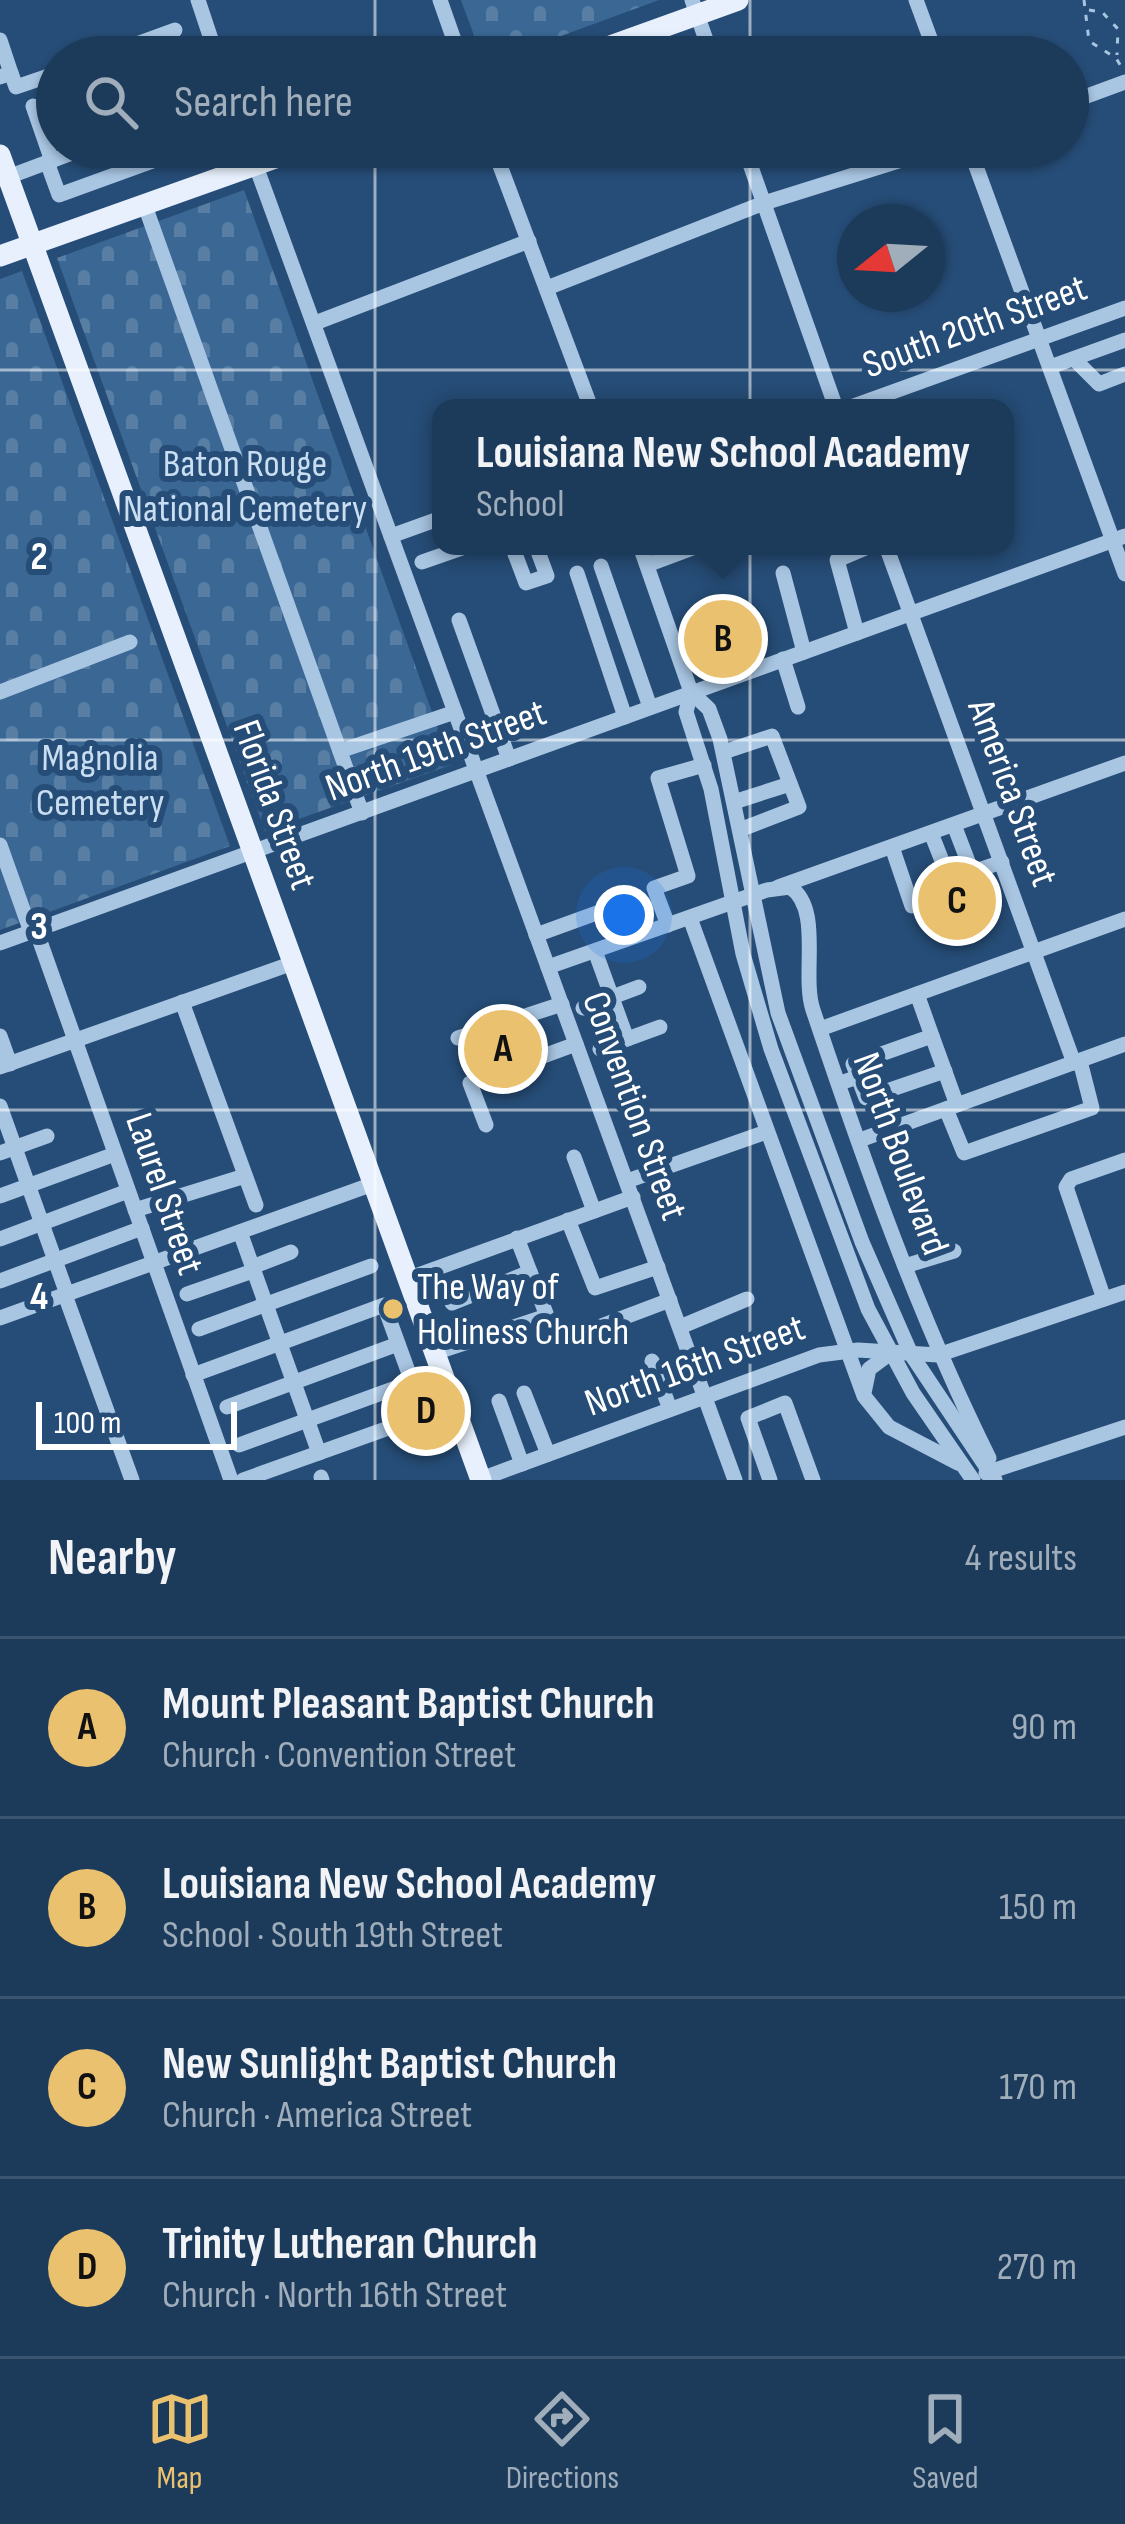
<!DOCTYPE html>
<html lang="en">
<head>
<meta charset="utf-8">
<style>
	:root { --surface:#1c3a59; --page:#294562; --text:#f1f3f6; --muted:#a0adba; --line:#3a546f; --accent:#eac16e }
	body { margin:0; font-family:"Sofia Sans Condensed",sans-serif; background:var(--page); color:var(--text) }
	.compass { position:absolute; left:837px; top:204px; width:108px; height:108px; border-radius:50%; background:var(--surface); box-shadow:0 3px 9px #0004; rotate:252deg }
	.scale { position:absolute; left:36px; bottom:30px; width:201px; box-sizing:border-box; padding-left:12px; border:6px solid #fff; border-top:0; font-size:33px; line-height:42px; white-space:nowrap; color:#fff; -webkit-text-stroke:9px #264d77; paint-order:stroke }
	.you { position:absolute; left:624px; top:915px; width:42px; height:42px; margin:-30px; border:9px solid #fff; border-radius:50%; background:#1a73e8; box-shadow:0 0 0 18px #1a73e833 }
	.badge { display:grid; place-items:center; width:78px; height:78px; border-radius:50%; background:var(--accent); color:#111; font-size:39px; font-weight:700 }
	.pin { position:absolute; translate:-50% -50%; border:6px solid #fff; box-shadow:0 3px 12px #0006 }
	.popup { position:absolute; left:432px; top:399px; width:582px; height:156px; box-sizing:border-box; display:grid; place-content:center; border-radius:24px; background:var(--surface); filter:drop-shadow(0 3px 9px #0005); font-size:39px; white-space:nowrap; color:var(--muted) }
	.popup b { font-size:45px; color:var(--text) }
	.popup::after { content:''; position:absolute; left:50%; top:100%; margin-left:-24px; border:24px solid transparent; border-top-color:var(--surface) }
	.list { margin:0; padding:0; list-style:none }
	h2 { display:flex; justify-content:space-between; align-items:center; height:156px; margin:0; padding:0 48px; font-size:51px }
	h2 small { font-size:39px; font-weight:400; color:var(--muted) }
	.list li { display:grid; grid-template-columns:78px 1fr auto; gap:36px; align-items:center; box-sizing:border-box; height:180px; padding:0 48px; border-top:3px solid var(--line) }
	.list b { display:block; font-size:45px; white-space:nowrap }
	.list p { margin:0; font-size:39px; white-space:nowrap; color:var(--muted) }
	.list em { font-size:39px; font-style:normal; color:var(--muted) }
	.icon { flex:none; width:66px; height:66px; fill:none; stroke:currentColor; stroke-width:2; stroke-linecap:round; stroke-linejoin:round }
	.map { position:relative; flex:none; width:1125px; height:1480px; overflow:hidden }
	.search { position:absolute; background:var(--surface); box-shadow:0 3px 9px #0004; left:36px; right:36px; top:36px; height:132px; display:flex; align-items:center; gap:30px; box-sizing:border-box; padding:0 42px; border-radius:66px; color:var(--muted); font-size:45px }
	.sheet { height:876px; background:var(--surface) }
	nav { display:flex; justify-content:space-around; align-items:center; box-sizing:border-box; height:168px; border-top:3px solid var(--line); background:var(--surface); font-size:33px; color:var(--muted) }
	nav a { display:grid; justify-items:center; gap:6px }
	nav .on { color:var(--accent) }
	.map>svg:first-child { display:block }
	.cemetery { fill:url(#cemetery-stones) }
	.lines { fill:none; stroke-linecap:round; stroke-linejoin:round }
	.path { stroke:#a8c5e2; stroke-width:3; stroke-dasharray:6 9; stroke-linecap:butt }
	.minor { stroke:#a8c5e2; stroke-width:15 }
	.major { stroke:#e7f0fc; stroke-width:21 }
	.grid { fill:none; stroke:#fff; stroke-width:3; stroke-opacity:0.55 }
	.poi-dot { fill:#eac16e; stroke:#264d77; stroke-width:4.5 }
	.labels { text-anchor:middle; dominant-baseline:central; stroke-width:12; stroke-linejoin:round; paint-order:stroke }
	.street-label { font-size:39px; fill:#fff; stroke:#264d77 }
	.park-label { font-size:39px; fill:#cadef2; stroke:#264d77 }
	.poi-label { font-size:39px; fill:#fff; stroke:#264d77; text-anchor:start }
	.grid-label { font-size:39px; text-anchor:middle; font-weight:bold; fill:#fff; stroke:#264d77; stroke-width:12; stroke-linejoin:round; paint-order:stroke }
</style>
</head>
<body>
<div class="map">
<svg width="1125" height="1480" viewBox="0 0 1125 1480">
	<defs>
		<pattern id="cemetery-stones" width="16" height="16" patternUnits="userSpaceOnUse" patternTransform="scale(3)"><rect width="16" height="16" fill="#3a6794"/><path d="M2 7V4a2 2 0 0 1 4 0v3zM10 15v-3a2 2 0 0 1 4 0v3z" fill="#587ea4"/></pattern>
	</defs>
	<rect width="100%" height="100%" fill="#264d77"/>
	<!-- cemetery -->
	<g class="cemetery">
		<polygon points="461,0 659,0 504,57 482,57"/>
		<polygon points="244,190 451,765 265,831 57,258"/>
		<polygon points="22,271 230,846 0,930 0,279"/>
	</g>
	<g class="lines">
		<!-- path -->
		<g class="path">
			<polyline points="1084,0 1089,41 1116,58 1122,68"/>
			<polyline points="1089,10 1102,12 1118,29 1117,55"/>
		</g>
		<!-- minor -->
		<g class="minor">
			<polyline points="198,0 217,57"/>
			<polyline points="440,0 460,57"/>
			<polyline points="692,0 712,57"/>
			<polyline points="916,0 937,57"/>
			<polyline points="0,40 11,73 0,77"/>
			<polyline points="101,57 175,30"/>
			<polyline points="424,57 456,45"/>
			<polyline points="11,73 16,87 57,73"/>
			<polyline points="1068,103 1125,82"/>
			<polyline points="33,106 52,161"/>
			<polyline points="249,147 735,1480"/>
			<polyline points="493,147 591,408"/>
			<polyline points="744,147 836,408"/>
			<polyline points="969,147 1125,574"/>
			<polyline points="47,162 59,195 172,154 170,147"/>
			<polyline points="8,177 88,147"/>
			<polyline points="144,203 362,813"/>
			<polyline points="547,288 764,203 943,147"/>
			<polyline points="315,323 529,241"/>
			<polyline points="1074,359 1099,384 1125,374"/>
			<polyline points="1050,367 1125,340"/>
			<polyline points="848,408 1125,308"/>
			<polyline points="391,536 441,518"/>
			<polyline points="512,546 526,583 547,576 536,546"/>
			<polyline points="640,546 691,692 709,709 720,739 778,1013 862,1242 911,1354 995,1480"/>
			<polyline points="886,546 1074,1063"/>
			<polyline points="422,562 468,546"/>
			<polyline points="647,565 698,546"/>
			<polyline points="601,566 650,707"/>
			<polyline points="577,573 625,717"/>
			<polyline points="783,573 804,652"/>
			<polyline points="459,620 509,759"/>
			<polyline points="857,633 837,560 870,546"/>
			<polyline points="783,659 798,707"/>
			<polyline points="0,692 130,642"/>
			<polyline points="691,692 686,712 711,789 743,954 771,1049 868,1309 913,1393 973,1480"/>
			<polyline points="340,751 455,712"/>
			<polyline points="724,752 772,736 799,807 742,829"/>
			<polyline points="737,801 790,784"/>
			<polyline points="954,825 972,872 1002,862"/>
			<polyline points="931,833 950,881"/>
			<polyline points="0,845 31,932"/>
			<polyline points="892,847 912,906"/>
			<polyline points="778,887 1125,763"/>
			<polyline points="690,918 864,1396 889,1427 958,1463"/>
			<polyline points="668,925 654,888 688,876 658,778 704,765"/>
			<polyline points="36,930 231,1480"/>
			<polyline points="536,935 605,910"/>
			<polyline points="0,943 1125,536"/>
			<polyline points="595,951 627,1039"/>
			<path d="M 548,967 L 767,890 L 790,887 C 823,909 801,975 813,1010 C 864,1162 918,1315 989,1458"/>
			<polyline points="182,1002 256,1205"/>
			<polyline points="583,1008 639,987"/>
			<polyline points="820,1029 1125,919"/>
			<polyline points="0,1036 10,1064"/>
			<polyline points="932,1036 957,1105"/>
			<polyline points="458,1038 562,1004"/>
			<polyline points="600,1049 660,1027"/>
			<polyline points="0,1067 293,963"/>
			<polyline points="858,1077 866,1098 945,1071"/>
			<polyline points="840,1083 858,1077 853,1064 932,1036 917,994"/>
			<polyline points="0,1106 67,1294"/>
			<polyline points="946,1109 964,1153 1092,1108 1080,1061"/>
			<polyline points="486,1125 470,1083 576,1044"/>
			<polyline points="860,1140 1125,1044"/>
			<polyline points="0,1153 47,1136"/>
			<polyline points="574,1157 594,1211"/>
			<polyline points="627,1181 766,1132"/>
			<polyline points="0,1196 115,1154"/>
			<polyline points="135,1210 245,1176"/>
			<polyline points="568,1220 595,1288 658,1267"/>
			<polyline points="240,1232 319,1453"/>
			<polyline points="0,1239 128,1191"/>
			<polyline points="905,1266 954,1251"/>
			<polyline points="252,1267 291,1252"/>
			<polyline points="407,1279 633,1197"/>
			<polyline points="0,1281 142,1228"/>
			<polyline points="187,1294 253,1271"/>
			<polyline points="65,1295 132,1480"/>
			<polyline points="1104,1299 1066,1187 1071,1179 1125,1160"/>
			<polyline points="452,1303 530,1272"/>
			<polyline points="0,1318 373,1184"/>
			<polyline points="680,1327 747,1299"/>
			<polyline points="199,1329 371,1266"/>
			<polyline points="580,1334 670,1300"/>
			<polyline points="434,1353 547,1316 517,1238"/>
			<polyline points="652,1361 670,1409"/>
			<polyline points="193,1375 384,1305 412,1382 239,1445"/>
			<polyline points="524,1393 548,1454"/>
			<polyline points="864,1393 869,1369 892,1352"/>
			<polyline points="499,1401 522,1464"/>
			<polyline points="227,1407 398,1344"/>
			<polyline points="986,1473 1125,1427"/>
			<polyline points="321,1477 322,1480"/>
			<polyline points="481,1479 819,1355 858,1350 938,1355 1125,1292"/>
			<polyline points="243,1480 453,1405"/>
			<polyline points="770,1480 748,1418 785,1403 813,1480"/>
		</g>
		<!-- major -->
		<g class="major">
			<polyline points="580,57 738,0"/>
			<polyline points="0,155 481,1480"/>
			<polyline points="0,256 306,147"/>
		</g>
	</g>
	<!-- grid -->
	<path class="grid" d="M 375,0 L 375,57M 750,0 L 750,57M 375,147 L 375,1480M 750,147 L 750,1480M 0,370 L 1125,370M 0,740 L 1125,740M 0,1110 L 1125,1110"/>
	<!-- markers -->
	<circle class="poi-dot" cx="393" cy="1309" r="12"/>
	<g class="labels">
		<!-- street labels -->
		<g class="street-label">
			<text transform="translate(975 327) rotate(-20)">South 20th Street</text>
			<text transform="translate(436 751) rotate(-20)">North 19th Street</text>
			<text transform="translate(1012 793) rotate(70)">America Street</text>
			<text transform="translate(274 805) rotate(70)">Florida Street</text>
			<text transform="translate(634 1106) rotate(70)">Convention Street</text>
			<text transform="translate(900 1154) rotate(70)">North Boulevard</text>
			<text transform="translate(164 1194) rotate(71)">Laurel Street</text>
			<text transform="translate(695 1366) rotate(-20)">North 16th Street</text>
		</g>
		<!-- park labels -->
		<g class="park-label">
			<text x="245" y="464">Baton Rouge<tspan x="245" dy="45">National Cemetery</tspan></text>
			<text x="100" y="758">Magnolia<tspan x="100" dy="45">Cemetery</tspan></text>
		</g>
		<!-- poi labels -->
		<g class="poi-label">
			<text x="417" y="1287">The Way of<tspan x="417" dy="45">Holiness Church</tspan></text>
		</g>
	</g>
	<g class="grid-label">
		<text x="39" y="569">2</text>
		<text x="39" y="939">3</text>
		<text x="39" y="1309">4</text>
	</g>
</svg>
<svg class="compass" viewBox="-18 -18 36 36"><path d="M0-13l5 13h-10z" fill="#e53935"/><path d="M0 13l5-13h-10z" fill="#a0adba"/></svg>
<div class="scale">100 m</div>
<div class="you"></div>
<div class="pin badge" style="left:503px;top:1049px">A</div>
<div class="pin badge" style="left:723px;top:639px">B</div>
<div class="popup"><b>Louisiana New School Academy</b>School</div>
<div class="pin badge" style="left:957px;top:901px">C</div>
<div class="pin badge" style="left:426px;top:1411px">D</div>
<div class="search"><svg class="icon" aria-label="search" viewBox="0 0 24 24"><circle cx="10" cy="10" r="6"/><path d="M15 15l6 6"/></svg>Search here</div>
</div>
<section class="sheet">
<h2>Nearby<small>4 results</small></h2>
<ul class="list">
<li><span class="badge">A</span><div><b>Mount Pleasant Baptist Church</b><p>Church · Convention Street</p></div><em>90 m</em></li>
<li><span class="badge">B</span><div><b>Louisiana New School Academy</b><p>School · South 19th Street</p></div><em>150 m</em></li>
<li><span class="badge">C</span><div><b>New Sunlight Baptist Church</b><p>Church · America Street</p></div><em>170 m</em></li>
<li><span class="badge">D</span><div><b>Trinity Lutheran Church</b><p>Church · North 16th Street</p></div><em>270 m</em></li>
</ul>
</section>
<nav>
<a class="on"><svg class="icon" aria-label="map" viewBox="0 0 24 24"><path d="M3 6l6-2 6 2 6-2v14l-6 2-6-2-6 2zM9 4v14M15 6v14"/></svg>Map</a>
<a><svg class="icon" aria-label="directions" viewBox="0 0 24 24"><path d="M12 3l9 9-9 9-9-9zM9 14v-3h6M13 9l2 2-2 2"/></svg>Directions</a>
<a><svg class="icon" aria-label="saved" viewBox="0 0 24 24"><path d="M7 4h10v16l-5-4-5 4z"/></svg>Saved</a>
</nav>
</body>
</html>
